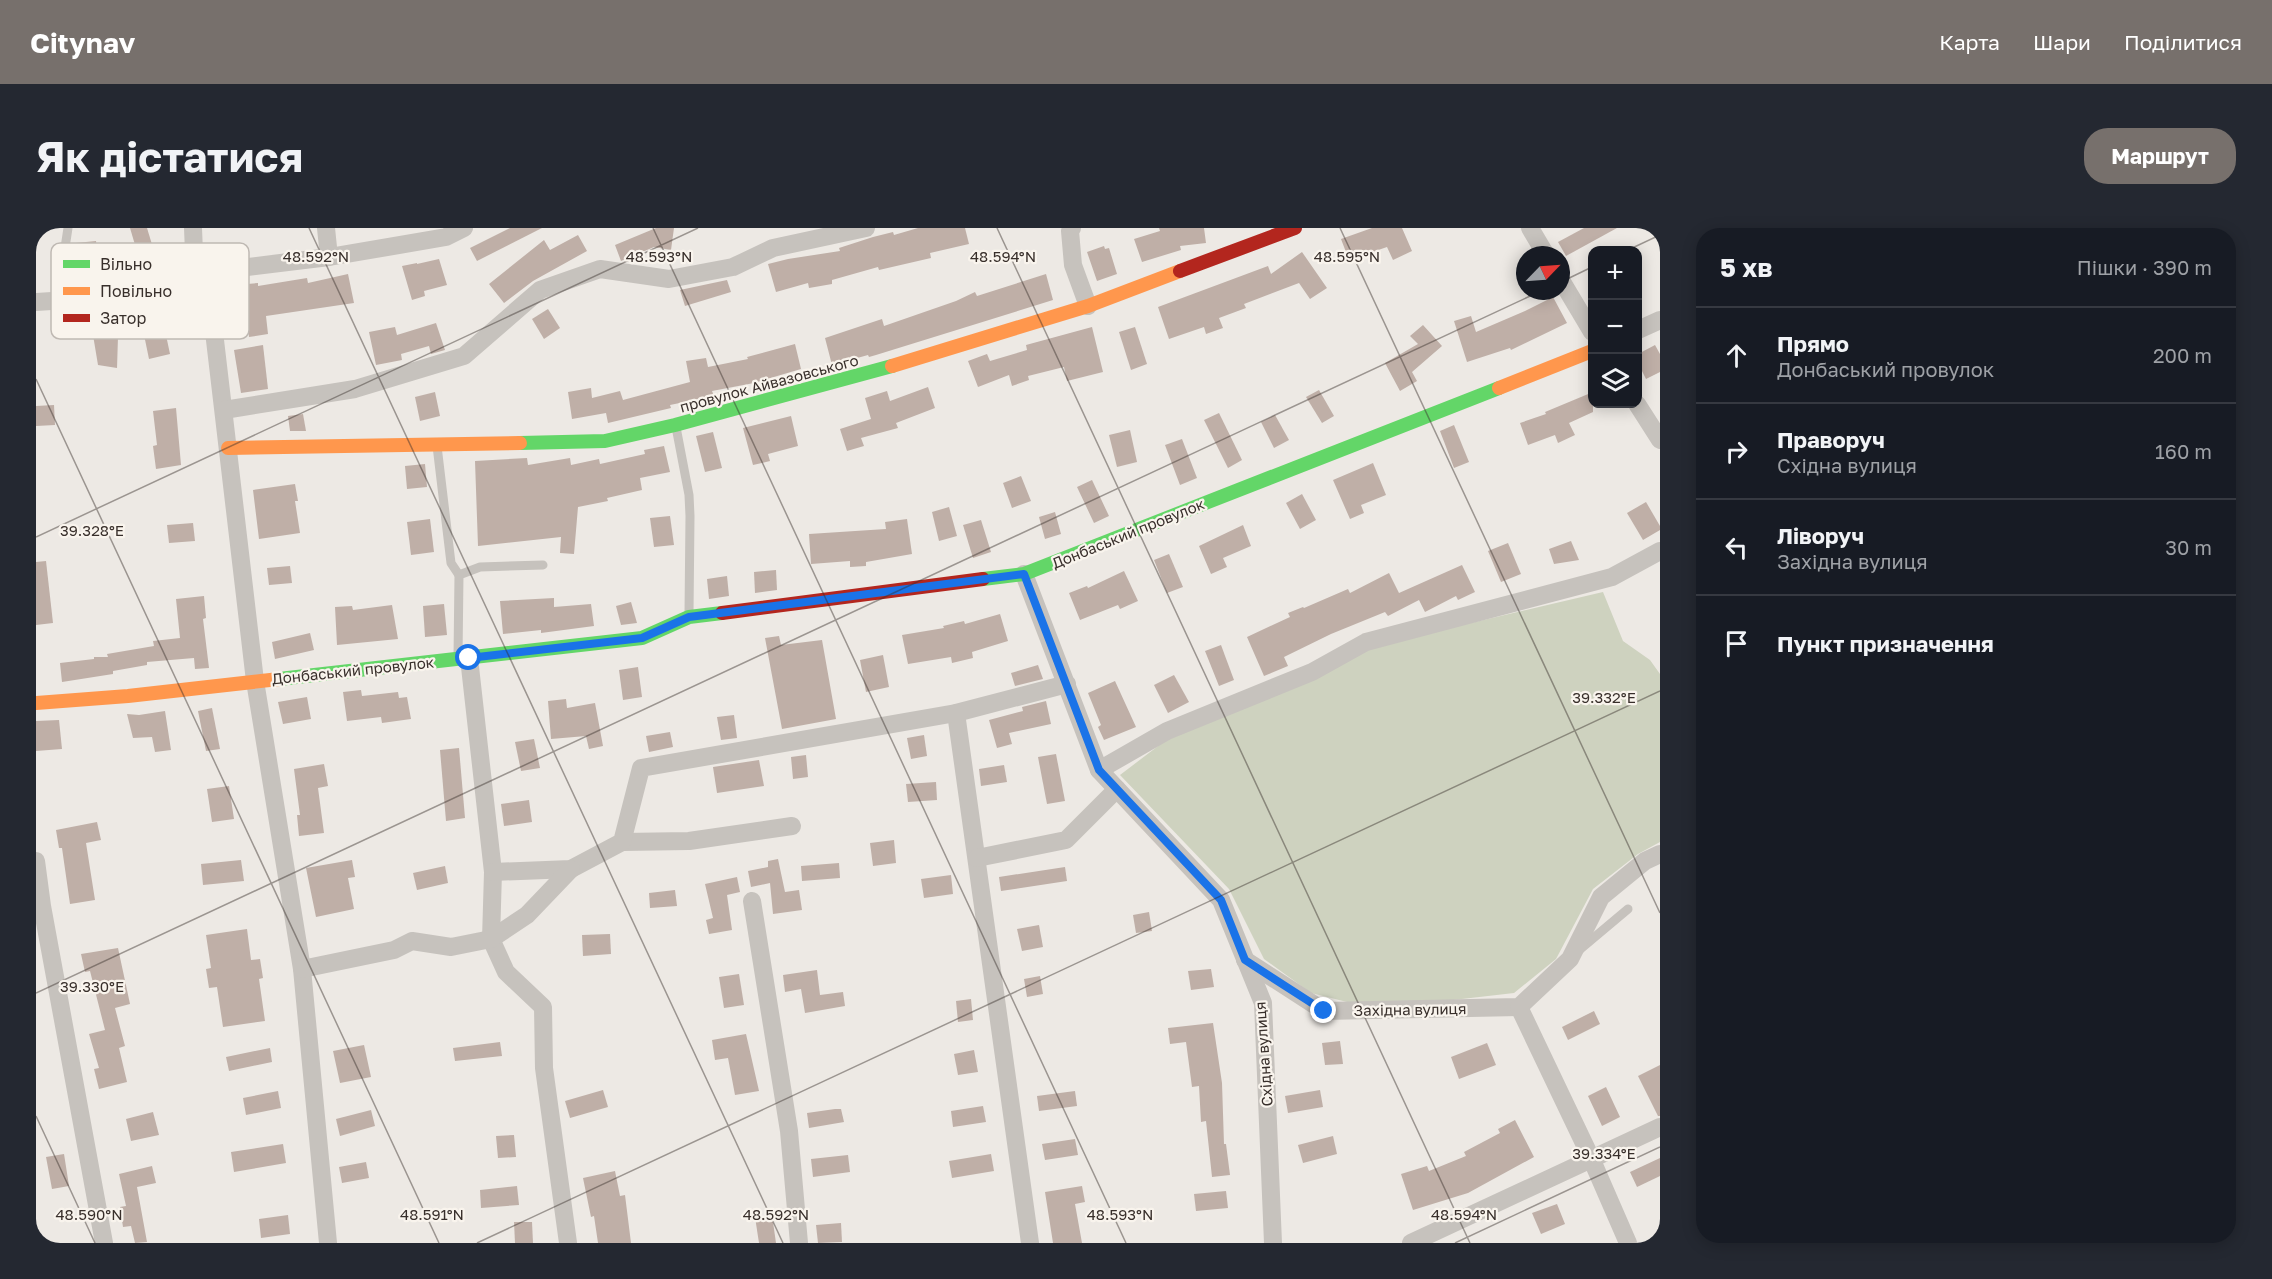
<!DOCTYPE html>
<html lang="uk">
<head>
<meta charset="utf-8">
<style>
	:root { --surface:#171b24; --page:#242831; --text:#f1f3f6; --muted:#9ea1a6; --line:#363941; --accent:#77706c }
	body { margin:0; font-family:"Golos Text",sans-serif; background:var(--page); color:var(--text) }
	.controls { position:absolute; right:18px; top:18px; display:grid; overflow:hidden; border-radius:12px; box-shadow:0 3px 15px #0003 }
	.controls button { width:54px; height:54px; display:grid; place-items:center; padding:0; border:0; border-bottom:2px solid var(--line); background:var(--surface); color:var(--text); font:30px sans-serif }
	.compass { position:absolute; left:1480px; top:18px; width:54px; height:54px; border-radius:50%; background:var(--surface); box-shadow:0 3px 15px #0003; rotate:65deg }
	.stop { position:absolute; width:18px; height:18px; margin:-14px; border:4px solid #1a73e8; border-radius:50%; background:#fff }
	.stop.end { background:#1a73e8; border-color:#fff; box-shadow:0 2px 6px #0008 }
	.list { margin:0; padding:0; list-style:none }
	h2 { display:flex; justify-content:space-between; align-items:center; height:78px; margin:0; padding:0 24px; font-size:26px }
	h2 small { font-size:20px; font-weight:400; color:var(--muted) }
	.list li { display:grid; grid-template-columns:39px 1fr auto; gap:18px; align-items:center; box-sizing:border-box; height:96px; padding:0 24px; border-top:2px solid var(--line) }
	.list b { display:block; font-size:22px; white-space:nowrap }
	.list p { margin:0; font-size:20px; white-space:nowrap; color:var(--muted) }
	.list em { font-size:20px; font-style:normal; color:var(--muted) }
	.icon { flex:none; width:33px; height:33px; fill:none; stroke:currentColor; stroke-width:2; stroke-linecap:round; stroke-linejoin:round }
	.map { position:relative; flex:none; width:1624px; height:1015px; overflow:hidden; border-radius:24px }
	header { display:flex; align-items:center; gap:36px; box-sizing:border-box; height:84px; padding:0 30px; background:var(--accent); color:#fff }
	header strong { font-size:28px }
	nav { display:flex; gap:33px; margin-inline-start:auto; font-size:21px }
	.intro { display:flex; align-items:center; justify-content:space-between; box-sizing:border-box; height:144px; padding:0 36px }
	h1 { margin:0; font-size:42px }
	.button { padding:15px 27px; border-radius:24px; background:var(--accent); color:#fff; font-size:21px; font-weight:700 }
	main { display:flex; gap:36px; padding:0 36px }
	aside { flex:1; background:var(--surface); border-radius:24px; box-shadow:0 3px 15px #0003 }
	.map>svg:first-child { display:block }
	.green { fill:#ced2bf }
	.building { fill:#bfafa7 }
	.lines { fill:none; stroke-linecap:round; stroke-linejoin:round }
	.lane { stroke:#c6c2bd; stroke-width:9 }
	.street { stroke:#c6c2bd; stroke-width:18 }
	.fast { stroke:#63d668; stroke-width:14 }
	.slow { stroke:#ff974d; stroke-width:14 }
	.jam { stroke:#b3261e; stroke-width:14 }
	.route { stroke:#1a73e8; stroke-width:8 }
	.ticks { fill:none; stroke:#382f2b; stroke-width:1.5; stroke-opacity:0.45 }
	.labels { text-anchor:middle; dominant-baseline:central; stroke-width:4.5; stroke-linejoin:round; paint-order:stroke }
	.street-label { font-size:15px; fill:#382f2b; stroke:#f9f4ed }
	.key { fill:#f9f4ed; stroke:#bfb9b3; stroke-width:1.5 }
	.key-label { font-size:16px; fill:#382f2b }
	.ticks-label { font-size:15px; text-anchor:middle; fill:#382f2b; stroke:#f9f4ed; stroke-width:4.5; stroke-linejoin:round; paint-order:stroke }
</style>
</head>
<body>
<header>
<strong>Citynav</strong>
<nav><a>Карта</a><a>Шари</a><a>Поділитися</a></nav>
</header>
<div class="intro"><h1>Як дістатися</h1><a class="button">Маршрут</a></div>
<main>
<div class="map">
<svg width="1624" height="1015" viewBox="0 0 1624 1015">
	<rect width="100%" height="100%" fill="#ede9e4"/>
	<!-- green -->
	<polygon class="green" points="1567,364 1587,413 1614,432 1624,446 1624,614 1602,626 1557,661 1520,731 1478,765 1339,781 1275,765 1228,731 1193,661 1084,547 1130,512 1333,419"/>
	<!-- building -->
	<g class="building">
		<polygon points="94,0 111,0 121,33 105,37"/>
		<polygon points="474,0 506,0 441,33 434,20"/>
		<polygon points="620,0 638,0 635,22 618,19 585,33 579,17"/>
		<polygon points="882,0 929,0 933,16 894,25 895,30 843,42 842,39 796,52 796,56 773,60 772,55 740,64 732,36 752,31 804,23 803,20 837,9 857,4 858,7"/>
		<polygon points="1123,0 1168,0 1170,15 1144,18 1145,22 1106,34 1098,11 1124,3"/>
		<polygon points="1336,0 1366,0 1376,23 1357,32 1351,19 1313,32 1305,11"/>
		<polygon points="1548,0 1581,0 1530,28 1522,14"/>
		<polygon points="542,7 551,23 497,53 468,75 453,56 508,12 514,22"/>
		<polygon points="60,13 64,49 44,51 40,15"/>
		<polygon points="1068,18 1069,21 1073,20 1081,46 1061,53 1051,24"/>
		<polygon points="1266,24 1291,60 1274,71 1263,55 1208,76 1210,80 1183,90 1187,100 1170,106 1168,99 1133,111 1122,79 1232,38 1235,46"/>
		<polygon points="403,31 411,57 388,63 389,68 376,72 366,38 381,35 381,36"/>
		<polygon points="312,46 318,75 230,88 232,106 213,109 209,70 190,72 188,58 222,55 222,58 271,50 272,55"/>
		<polygon points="1010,46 1017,72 840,127 833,129 832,127 796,137 789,110 846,91 848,98 920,73 939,64 941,68"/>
		<polygon points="691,52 695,64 649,78 644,62"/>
		<polygon points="1517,69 1531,95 1475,122 1474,120 1431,134 1418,93 1435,88 1440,104 1489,83"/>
		<polygon points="512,81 524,100 508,111 496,91"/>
		<polygon points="127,93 134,126 113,131 106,97"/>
		<polygon points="400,95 409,122 395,126 393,118 365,126 366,132 340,137 333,104 359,99 361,107"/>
		<polygon points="1387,97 1406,118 1376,144 1381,153 1364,163 1349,135 1382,116 1374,108"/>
		<polygon points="1056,99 1067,144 1031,153 1028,139 992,148 993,152 976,158 973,147 942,159 932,133 951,126 954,133 991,122 990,117"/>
		<polygon points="1099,99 1111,136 1095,142 1083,104"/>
		<polygon points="57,107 82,109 81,140 62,137"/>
		<polygon points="759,116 765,141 718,155 676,163 678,168 634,177 635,180 572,195 570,185 536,191 532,164 555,160 556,170 584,163 587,172 654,154 650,133 670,130 672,139 712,131 711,129"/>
		<polygon points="227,117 232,161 205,165 198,122"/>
		<polygon points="1619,117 1624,126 1624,144 1610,151 1602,135 1602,126"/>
		<polygon points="892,159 899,180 860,195 862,200 825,210 828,218 811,223 804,201 835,191 829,170 851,163 854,173"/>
		<polygon points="1283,162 1298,188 1286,195 1270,169"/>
		<polygon points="399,164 404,188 384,193 379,169"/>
		<polygon points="1557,164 1557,184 1533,195 1539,207 1522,215 1519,207 1492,217 1484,195 1510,186 1509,184"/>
		<polygon points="18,177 19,197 0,198 0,178"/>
		<polygon points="140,180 145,237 120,241 117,218 121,217 117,183"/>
		<polygon points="1183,185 1206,232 1192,240 1168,192"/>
		<polygon points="267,186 270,203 254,203 252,188"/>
		<polygon points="1239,187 1253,212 1238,220 1225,194"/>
		<polygon points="755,188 762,218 732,226 734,233 717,237 707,200"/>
		<polygon points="1418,197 1433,234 1418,240 1404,203"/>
		<polygon points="1094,202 1101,234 1081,239 1073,207"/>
		<polygon points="677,204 686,240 669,244 660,208"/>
		<polygon points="1146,211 1161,250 1144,257 1129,217"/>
		<polygon points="628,218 634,244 604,250 606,262 571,270 572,273 542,279 538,326 524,325 525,309 442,318 439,233 491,230 492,237 534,230 535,237 563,231 564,236 609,226 608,222"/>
		<polygon points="1337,235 1350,267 1325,277 1328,285 1314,291 1297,252"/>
		<polygon points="389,236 391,259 371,261 369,238"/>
		<polygon points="985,248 995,273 976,280 967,255"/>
		<polygon points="1056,252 1073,288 1058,295 1041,259"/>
		<polygon points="259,256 262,273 259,273 264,305 223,311 217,262"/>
		<polygon points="1266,266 1280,292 1264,301 1250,275"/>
		<polygon points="1610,274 1624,298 1624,302 1607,312 1591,285"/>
		<polygon points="913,279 921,308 903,313 896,284"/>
		<polygon points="1019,284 1025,306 1009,311 1003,289"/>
		<polygon points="634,288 638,317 618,319 614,290"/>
		<polygon points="394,291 398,324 375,327 371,294"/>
		<polygon points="871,291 876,326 830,334 830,338 814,339 814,333 775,336 773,306 850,301 849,294"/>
		<polygon points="945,292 955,324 937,330 927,297"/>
		<polygon points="157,295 159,313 133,315 131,297"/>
		<polygon points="1207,297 1215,318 1187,330 1191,339 1175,346 1163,318"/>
		<polygon points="1535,313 1543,332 1518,336 1513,321"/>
		<polygon points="1472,315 1485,346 1465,354 1452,323"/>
		<polygon points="1133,326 1147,359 1131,365 1118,332"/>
		<polygon points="10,333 17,395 0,397 0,334"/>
		<polygon points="1426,337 1439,364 1422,372 1420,368 1389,384 1383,372 1352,388 1349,384 1295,406 1248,429 1252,438 1228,448 1211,409 1254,389 1252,385 1267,379 1268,380 1312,361 1314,365 1353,345 1363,365"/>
		<polygon points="254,338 256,355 233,357 231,340"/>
		<polygon points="740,342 741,362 719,365 718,344"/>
		<polygon points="1088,343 1102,373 1084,381 1082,377 1044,392 1033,365 1051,358 1052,360"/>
		<polygon points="691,348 693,368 673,371 671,351"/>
		<polygon points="168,368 170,390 167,391 173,440 159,441 158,430 111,434 111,437 77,443 77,446 26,454 24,435 58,431 58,429 72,429 71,426 118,418 117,413 144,410 140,371"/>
		<polygon points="518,370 518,379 555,376 558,398 505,405 505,402 467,406 464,373"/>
		<polygon points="595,374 601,395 585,397 580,378"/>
		<polygon points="408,376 411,407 389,409 387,378"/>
		<polygon points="356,377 362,411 301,417 299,379 316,378 317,382"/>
		<polygon points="964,386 972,413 936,424 937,430 916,435 915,429 872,436 866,407 908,400 907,398 928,393 929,396"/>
		<polygon points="274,405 278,422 239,431 236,414"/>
		<polygon points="743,408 745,417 786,412 800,491 746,501 729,410"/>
		<polygon points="1185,417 1198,452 1183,458 1169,423"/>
		<polygon points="847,427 853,459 830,464 824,432"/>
		<polygon points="1002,437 1007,451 979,458 975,445"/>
		<polygon points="602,439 606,469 587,472 583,442"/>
		<polygon points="1138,447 1153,474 1132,485 1118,457"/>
		<polygon points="1079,453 1100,499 1068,512 1062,499 1065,497 1052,465"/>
		<polygon points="325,462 326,468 362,464 363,470 371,469 375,491 346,495 345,489 311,493 307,464"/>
		<polygon points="271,469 275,491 247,496 242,474"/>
		<polygon points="530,471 531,480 559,475 567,518 553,521 550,508 515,511 512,473"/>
		<polygon points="1010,473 1015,496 973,505 976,516 961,520 953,492 987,483 986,479"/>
		<polygon points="176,480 184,521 170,523 162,483"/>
		<polygon points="129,483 135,522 119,524 116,509 97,510 91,486 103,487"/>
		<polygon points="698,487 701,510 685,512 681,489"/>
		<polygon points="23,492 26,521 0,523 0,493"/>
		<polygon points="634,504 637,519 613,524 610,508"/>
		<polygon points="888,507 891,528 875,531 871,510"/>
		<polygon points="498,511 504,540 485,543 479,514"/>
		<polygon points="423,520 429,590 410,593 404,522"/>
		<polygon points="1020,526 1029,573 1011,576 1002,529"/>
		<polygon points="770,527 772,549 757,551 755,529"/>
		<polygon points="723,532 728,558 681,565 677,539"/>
		<polygon points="288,536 292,558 282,560 288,605 263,608 261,587 264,587 258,541"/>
		<polygon points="968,537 971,554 945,558 943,541"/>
		<polygon points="900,554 901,572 872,574 870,556"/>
		<polygon points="193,558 198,591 176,594 171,561"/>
		<polygon points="493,572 496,594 468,598 465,576"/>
		<polygon points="61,594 65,612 50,615 59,672 34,676 26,620 23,620 20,602"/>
		<polygon points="858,612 860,635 837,638 834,615"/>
		<polygon points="742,631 749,664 763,662 766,682 737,686 734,655 715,659 712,643 732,639 732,633"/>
		<polygon points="205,632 208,653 167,657 165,636"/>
		<polygon points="316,632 319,649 312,650 318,681 280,689 270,640"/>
		<polygon points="803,635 804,650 766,653 765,638"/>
		<polygon points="409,638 412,655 381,662 377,645"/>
		<polygon points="1029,639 1031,653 965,663 963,649"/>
		<polygon points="915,647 917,666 888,670 885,651"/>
		<polygon points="701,649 704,664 691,667 696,702 673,706 670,692 677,690 669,656"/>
		<polygon points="639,662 641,678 614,680 613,665"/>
		<polygon points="1113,684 1116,703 1100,705 1097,687"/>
		<polygon points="1003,697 1007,719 986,723 981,701"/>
		<polygon points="211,701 215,732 224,731 227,750 223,751 229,793 187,799 181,759 173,760 170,741 175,740 170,707"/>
		<polygon points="574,706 575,726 547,728 546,707"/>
		<polygon points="82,720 94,776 79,780 89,818 83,820 91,854 63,861 58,841 63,840 53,806 69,802 54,743 49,744 45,726"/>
		<polygon points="1175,741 1178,759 1155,762 1152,743"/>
		<polygon points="781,742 784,767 807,764 809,778 769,785 765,761 749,764 747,747"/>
		<polygon points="703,746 708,777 688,780 683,749"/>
		<polygon points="1004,748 1007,766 991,769 988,751"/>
		<polygon points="935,771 937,792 922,794 920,773"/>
		<polygon points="1558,783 1564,796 1532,812 1526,799"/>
		<polygon points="1177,795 1186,855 1188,916 1190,916 1194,947 1176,949 1170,893 1165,894 1163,858 1156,859 1150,814 1134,816 1132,800"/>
		<polygon points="710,806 723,863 699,867 692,830 679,832 676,812"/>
		<polygon points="1304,813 1307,836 1289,837 1286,815"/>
		<polygon points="464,814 466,828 419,833 417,820"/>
		<polygon points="1451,815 1460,837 1423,851 1415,829"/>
		<polygon points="328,817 335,849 304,855 297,823"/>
		<polygon points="234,820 236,834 193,843 190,829"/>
		<polygon points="938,822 942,844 922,847 918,826"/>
		<polygon points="1624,837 1624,888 1622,888 1602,848"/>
		<polygon points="1570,859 1584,889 1566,898 1552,868"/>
		<polygon points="567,862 572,879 534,890 529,873"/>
		<polygon points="1284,862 1287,879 1252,885 1249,868"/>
		<polygon points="242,863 245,880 210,887 207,870"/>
		<polygon points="1039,863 1041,878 1003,883 1001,868"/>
		<polygon points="947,878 950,894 917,899 915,883"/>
		<polygon points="799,881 805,881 808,894 773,900 771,885"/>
		<polygon points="335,882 339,898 304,908 300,891"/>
		<polygon points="117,884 123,907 95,913 90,891"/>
		<polygon points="1479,892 1498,929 1432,965 1377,982 1365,946 1391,938 1393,943 1430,928 1428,924 1464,905 1462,901"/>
		<polygon points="478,907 480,929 462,930 460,908"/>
		<polygon points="1297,908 1301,926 1267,935 1262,917"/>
		<polygon points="1039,911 1042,927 1009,932 1006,916"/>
		<polygon points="247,916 250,935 198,944 195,924"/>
		<polygon points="28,926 33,958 16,961 10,929"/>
		<polygon points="955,926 958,943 916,950 913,933"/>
		<polygon points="812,927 814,944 777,949 775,931"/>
		<polygon points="1624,930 1624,948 1601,959 1594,944"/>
		<polygon points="330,934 333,950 306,955 303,939"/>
		<polygon points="116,938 120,955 101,959 111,1014 99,1015 95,998 87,999 84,979 90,978 83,946"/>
		<polygon points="579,943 584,968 589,967 595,1015 562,1015 558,988 555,989 547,950"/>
		<polygon points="481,958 483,977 445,980 444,962"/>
		<polygon points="1046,958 1049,974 1039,976 1046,1015 1017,1015 1009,964"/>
		<polygon points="1190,963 1192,980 1160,983 1158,966"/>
		<polygon points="1521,976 1529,996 1505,1006 1496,985"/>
		<polygon points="252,987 254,1006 225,1010 223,991"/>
		<polygon points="736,987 740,1015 723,1015 719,989"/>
		<polygon points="478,994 496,994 497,1015 479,1015"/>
		<polygon points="805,995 806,1014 782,1015 780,997"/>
	</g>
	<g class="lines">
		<!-- lane -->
		<g class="lane">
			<polyline points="21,72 32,0"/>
			<polyline points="640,199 653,267 654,288 653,385"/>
			<polyline points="401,218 415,335 423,347"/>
			<polyline points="422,429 423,347 444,339 507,337"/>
			<polyline points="1542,723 1592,681"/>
		</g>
		<!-- street -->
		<g class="street">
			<polyline points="157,0 159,49"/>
			<polyline points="290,0 293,29"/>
			<polyline points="1036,0 1034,3 1037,37 1052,78"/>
			<polyline points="1494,0 1510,27"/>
			<polyline points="171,44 219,453 266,741 292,1015"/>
			<polyline points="1525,52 1556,104"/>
			<polyline points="0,74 109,67 171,44 293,29 410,9 428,0"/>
			<polyline points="1602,102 1624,92"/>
			<polyline points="1601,176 1624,212"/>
			<polyline points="188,182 319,161 428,128 504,62 564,41 633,51 697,39 737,20 830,0"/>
			<polyline points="988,346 1063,542 1185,672 1227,775 1237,1015"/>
			<polyline points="433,430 457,644 455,711 470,744 507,779 508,840 532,1015"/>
			<polyline points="920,485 994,1015"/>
			<polyline points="1063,542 1131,503 1276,444 1330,414 1576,349 1624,323"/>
			<polyline points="586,614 653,613 756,598"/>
			<polyline points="941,630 1030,612 1081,561"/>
			<polyline points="0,633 6,678 68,1015"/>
			<polyline points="457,644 535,641 586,614 605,540 920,485 1031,456"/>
			<polyline points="716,673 753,903 763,1015"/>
			<polyline points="1209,732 1288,783 1483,779 1534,731 1565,669 1609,633 1624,626"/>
			<polyline points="266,741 358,722 376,713 415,719 455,711 491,687 535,641"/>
			<polyline points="1483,779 1555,930 1592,1015"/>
			<polyline points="1375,1015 1624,899"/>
		</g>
		<!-- fast -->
		<g class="fast">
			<polyline points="484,215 569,213 639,197 856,138"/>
			<polyline points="947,351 988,346 1463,160"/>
			<polyline points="243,451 606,410 653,389 686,385"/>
		</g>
		<!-- slow -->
		<g class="slow">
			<polyline points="856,138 1052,78 1144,43"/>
			<polyline points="1463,160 1556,123"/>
			<polyline points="192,220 484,215"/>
			<polyline points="0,475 92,468 243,451"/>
		</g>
		<!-- jam -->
		<g class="jam">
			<polyline points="1144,43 1259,0"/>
			<polyline points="686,385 947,351"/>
		</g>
	</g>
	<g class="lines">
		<!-- route -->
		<polyline class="route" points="433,430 606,410 653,389 988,346 1063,542 1185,672 1209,732 1288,783"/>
	</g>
	<!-- ticks -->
	<path class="ticks" d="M 273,0 L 747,1015M 617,0 L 1090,1015M 961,0 L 1434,1015M 1304,0 L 1624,685M 1592,22 L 1624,7M 1525,54 L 1556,39M 0,151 L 403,1015M 0,309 L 662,0M 0,765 L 1505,63M 0,888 L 59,1015M 441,1015 L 1624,463M 1419,1015 L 1624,919"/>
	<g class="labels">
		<!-- street labels -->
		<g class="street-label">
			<text transform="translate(733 155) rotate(-15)">провулок Айвазовського</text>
			<text transform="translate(1092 305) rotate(-22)">Донбаський провулок</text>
			<text transform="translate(317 442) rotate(-6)">Донбаський провулок</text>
			<text transform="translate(1374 781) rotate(-1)">Західна вулиця</text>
			<text transform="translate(1227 826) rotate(-94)">Східна вулиця</text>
		</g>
	</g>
	<!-- legend -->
	<rect x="15" y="15" width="198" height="96" rx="9" class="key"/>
	<rect x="27" y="32" width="27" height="8" fill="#63d668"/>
	<rect x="27" y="59" width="27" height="8" fill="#ff974d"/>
	<rect x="27" y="86" width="27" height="8" fill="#b3261e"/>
	<g class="key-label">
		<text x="64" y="42">Вільно</text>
		<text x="64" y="69">Повільно</text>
		<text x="64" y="96">Затор</text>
	</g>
	<g class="ticks-label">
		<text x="280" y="34">48.592°N</text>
		<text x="623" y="34">48.593°N</text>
		<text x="967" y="34">48.594°N</text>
		<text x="1311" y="34">48.595°N</text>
		<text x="56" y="308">39.328°E</text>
		<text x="1568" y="475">39.332°E</text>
		<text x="56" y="764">39.330°E</text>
		<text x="1568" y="931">39.334°E</text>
		<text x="53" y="992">48.590°N</text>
		<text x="396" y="992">48.591°N</text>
		<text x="740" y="992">48.592°N</text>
		<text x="1084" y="992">48.593°N</text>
		<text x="1428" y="992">48.594°N</text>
	</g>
</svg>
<div class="controls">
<button>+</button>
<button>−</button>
<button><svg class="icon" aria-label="layers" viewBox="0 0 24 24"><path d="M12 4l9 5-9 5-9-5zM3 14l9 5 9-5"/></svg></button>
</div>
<svg class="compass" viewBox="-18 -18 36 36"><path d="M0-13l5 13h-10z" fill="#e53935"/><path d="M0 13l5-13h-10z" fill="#9ea1a6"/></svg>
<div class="stop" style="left:433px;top:430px"></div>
<div class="stop end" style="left:1288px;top:783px"></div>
</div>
<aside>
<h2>5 хв<small>Пішки · 390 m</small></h2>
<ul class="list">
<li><svg class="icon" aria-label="ahead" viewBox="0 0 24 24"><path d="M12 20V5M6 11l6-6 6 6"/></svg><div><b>Прямо</b><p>Донбаський провулок</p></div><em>200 m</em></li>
<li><svg class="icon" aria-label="right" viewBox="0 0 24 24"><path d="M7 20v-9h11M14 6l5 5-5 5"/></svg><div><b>Праворуч</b><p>Східна вулиця</p></div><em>160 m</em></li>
<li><svg class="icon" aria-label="left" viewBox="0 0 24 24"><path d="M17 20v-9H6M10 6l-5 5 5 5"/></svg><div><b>Ліворуч</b><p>Західна вулиця</p></div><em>30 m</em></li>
<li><svg class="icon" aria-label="arrive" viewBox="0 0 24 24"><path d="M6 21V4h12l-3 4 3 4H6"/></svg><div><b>Пункт призначення</b></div></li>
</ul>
</aside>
</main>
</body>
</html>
